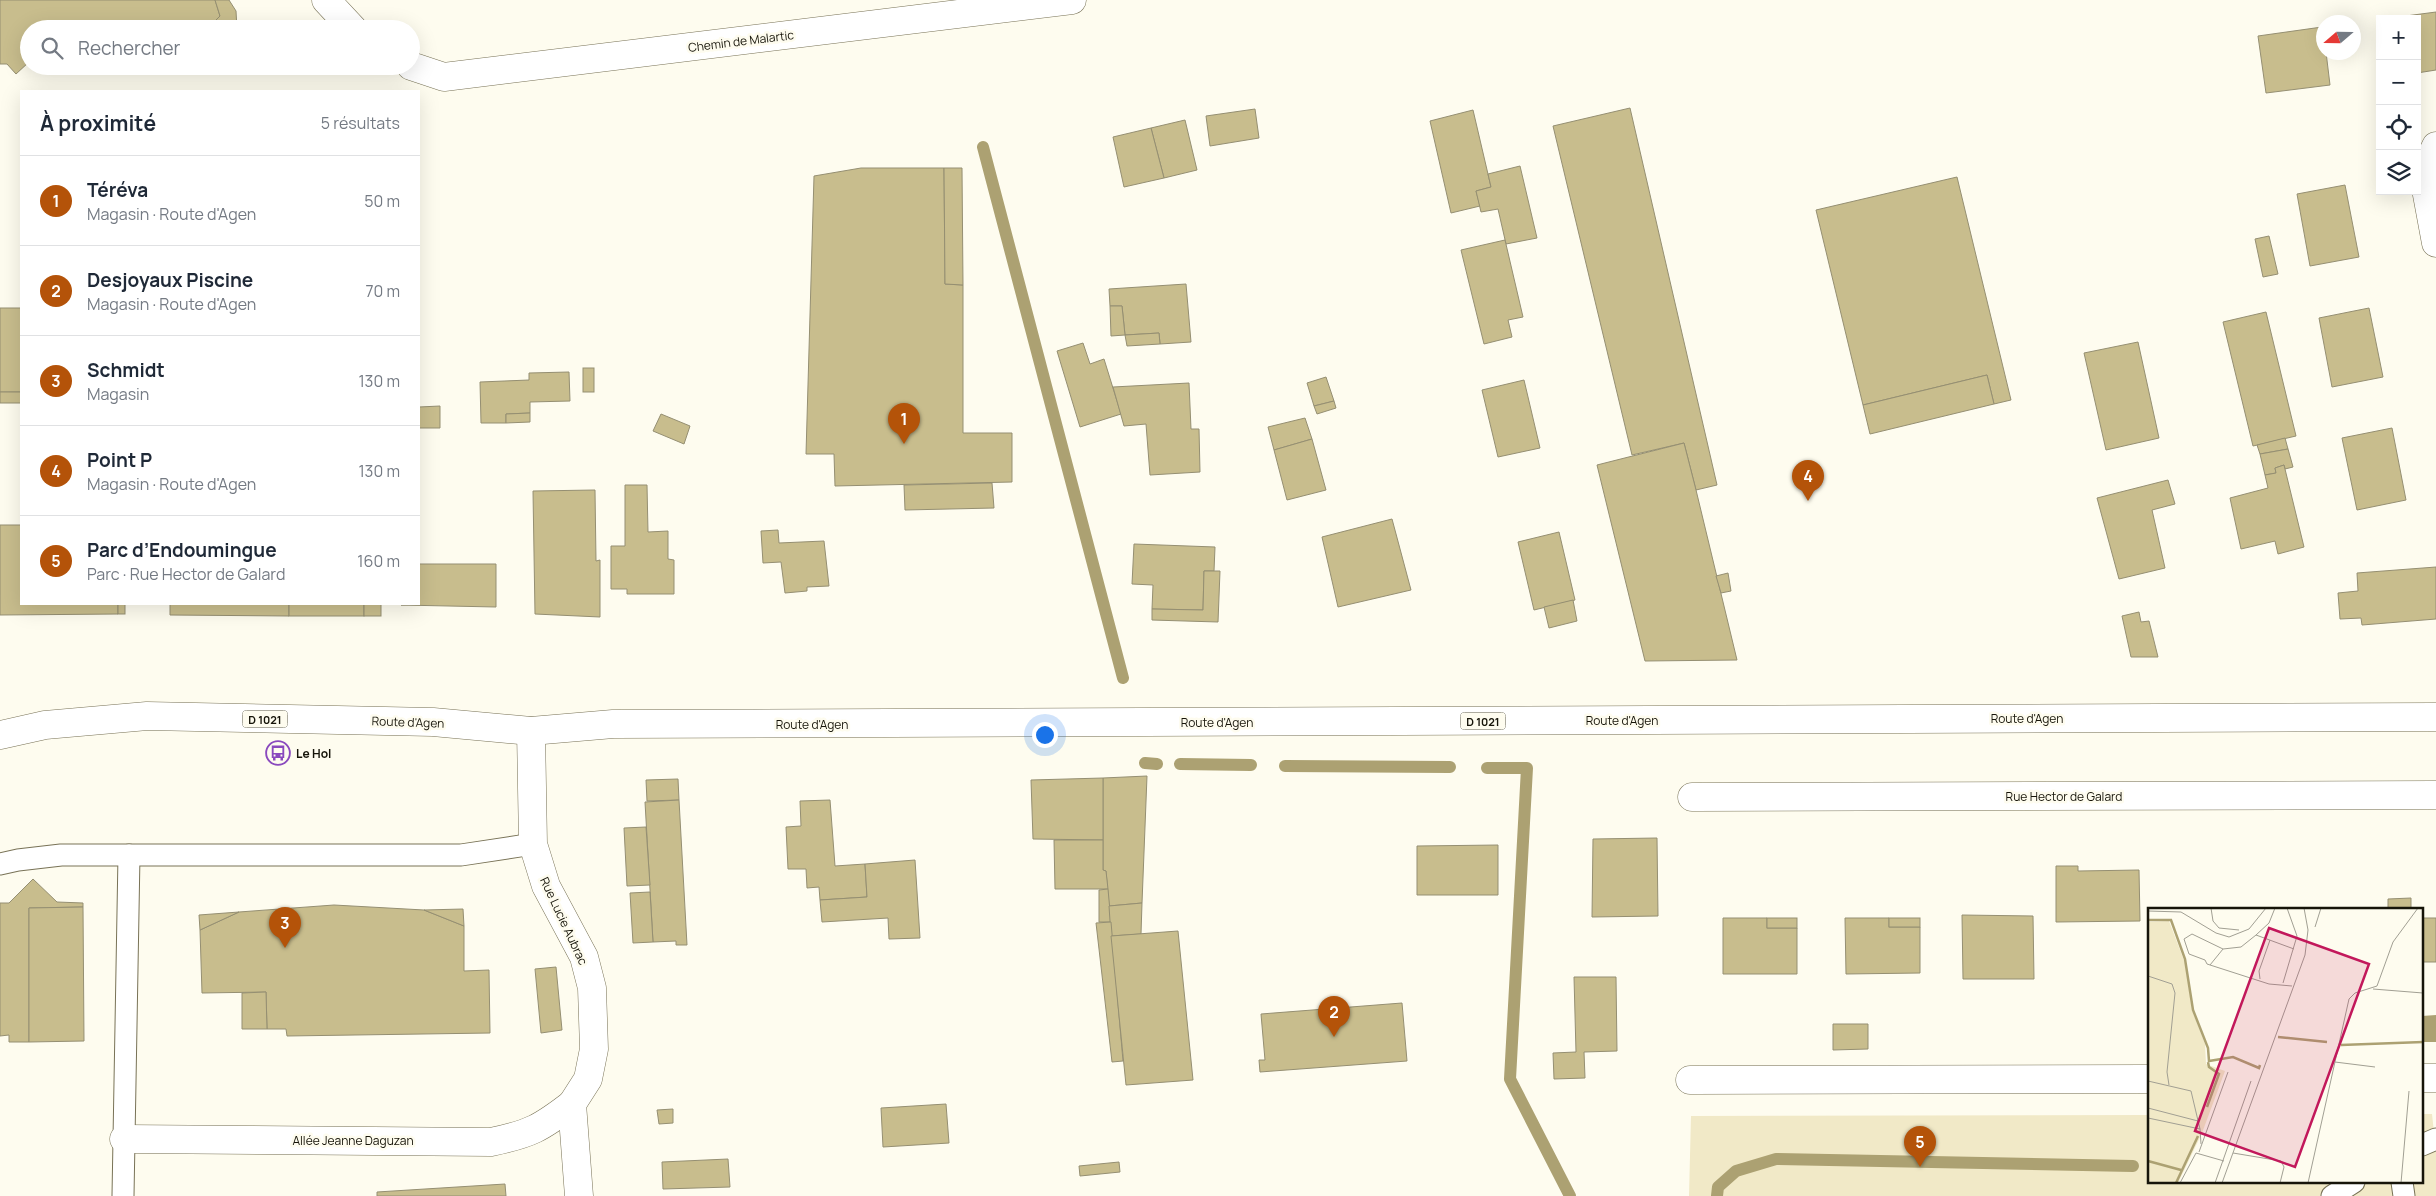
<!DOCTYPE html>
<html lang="fr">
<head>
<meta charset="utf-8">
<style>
	:root { --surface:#fff; --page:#f6f6f7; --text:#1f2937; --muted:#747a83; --line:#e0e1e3; --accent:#b45309 }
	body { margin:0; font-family:Manrope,sans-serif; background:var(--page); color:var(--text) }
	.controls { position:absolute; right:15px; top:15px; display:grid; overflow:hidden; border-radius:0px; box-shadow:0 5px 20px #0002 }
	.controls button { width:45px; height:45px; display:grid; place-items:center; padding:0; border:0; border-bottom:1px solid var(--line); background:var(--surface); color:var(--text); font:25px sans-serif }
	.compass { position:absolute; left:2316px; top:15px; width:45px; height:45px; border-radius:50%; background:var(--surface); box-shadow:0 5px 20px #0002; rotate:250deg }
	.you { position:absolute; left:1044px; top:734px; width:18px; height:18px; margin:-12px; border:4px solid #fff; border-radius:50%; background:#1a73e8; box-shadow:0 0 0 8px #1a73e833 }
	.badge { display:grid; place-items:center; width:32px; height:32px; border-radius:50%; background:var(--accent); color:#fff; font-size:16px; font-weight:700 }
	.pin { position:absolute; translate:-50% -41px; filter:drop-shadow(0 1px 2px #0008) }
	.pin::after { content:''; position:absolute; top:26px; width:18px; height:15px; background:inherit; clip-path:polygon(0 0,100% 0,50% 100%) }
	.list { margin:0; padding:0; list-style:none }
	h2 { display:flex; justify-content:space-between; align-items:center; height:65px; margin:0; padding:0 20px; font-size:21px }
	h2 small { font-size:16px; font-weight:400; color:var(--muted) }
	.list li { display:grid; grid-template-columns:32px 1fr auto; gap:15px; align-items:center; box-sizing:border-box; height:90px; padding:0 20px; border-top:1px solid var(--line) }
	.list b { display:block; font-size:19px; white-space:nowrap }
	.list p { margin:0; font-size:16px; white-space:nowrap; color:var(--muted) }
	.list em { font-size:16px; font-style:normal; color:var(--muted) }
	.icon { flex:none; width:28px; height:28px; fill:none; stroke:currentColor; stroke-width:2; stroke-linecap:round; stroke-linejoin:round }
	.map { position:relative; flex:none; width:2436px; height:1196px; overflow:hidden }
	.search { position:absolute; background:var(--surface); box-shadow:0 5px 20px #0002; left:20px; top:20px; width:400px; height:55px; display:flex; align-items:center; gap:12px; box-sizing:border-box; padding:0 18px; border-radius:28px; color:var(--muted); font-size:19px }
	.panel { position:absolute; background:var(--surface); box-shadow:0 5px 20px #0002; left:20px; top:90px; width:400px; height:515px; border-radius:0px }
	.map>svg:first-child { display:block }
	.green { fill:#f1e9c7 }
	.water { fill:#aca172 }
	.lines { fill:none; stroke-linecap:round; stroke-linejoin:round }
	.stream { stroke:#aca172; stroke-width:12 }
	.building { fill:#c8bd8d; stroke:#958f72 }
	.service-casing { stroke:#787256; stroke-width:23 }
	.minor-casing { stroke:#787256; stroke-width:29 }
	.primary-casing { stroke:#787256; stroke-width:29 }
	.service { stroke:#fff; stroke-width:21 }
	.minor { stroke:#fff; stroke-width:28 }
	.primary { stroke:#fff; stroke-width:28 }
	.labels { text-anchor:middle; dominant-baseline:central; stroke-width:5; stroke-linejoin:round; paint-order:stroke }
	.shield { fill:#fefcef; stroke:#5c5a4e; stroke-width:1 }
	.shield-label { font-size:11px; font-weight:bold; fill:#161409 }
	.street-label { font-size:12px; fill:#161409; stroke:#fefcef }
	.poi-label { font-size:12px; font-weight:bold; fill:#161409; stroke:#fefcef; text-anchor:start }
	.inset-river { fill:none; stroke:#aca172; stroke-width:2.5 }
	.inset-road { fill:none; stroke:#a19f93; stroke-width:1 }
	.view { fill:#c2185b; fill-opacity:0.15; stroke:#c2185b; stroke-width:2.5 }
	.inset-edge { fill:none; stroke:#161409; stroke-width:2.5 }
</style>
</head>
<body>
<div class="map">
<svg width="2436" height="1196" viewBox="0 0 2436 1196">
	<rect width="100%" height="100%" fill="#fefcef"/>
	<!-- green -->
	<polygon class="green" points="2422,1114 2432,1114 2436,1151 2436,1196 1689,1196 1691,1116 2150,1115 2150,1182 2422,1182"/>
	<!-- water -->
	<polygon class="water" points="2436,1015 2436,1042 2423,1042 2422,1016"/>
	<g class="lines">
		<!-- stream -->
		<g class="stream">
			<polyline points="983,147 1123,678"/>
			<polyline points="1145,763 1157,764"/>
			<polyline points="1180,764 1251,765"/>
			<polyline points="1285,766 1450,767"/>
			<polyline points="1487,768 1527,768 1510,1079 1570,1196"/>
			<polyline points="1717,1196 1718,1187 1736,1171 1776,1159 2133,1166"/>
		</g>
	</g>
	<!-- building -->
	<g class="building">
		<polygon points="0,0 215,0 220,16 214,22 196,24 200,29 29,29 29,62 16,74 7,64 0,64"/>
		<polygon points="215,0 229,0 236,11 237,29 200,29 196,24 214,22 220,16"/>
		<polygon points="2436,12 2436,70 2417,73 2417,19 2383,19"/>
		<polygon points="2322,27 2324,52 2326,52 2330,85 2266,93 2258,36"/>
		<polygon points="1630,108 1717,485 1696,490 1684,443 1632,455 1553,126"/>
		<polygon points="1255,109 1259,138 1210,146 1206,116"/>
		<polygon points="1473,110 1491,187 1476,191 1480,206 1451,213 1430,121"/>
		<polygon points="1185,120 1197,170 1164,178 1151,128"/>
		<polygon points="1151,128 1164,178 1124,187 1113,137"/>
		<polygon points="1520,166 1537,238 1506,244 1498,209 1481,212 1476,191 1491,187 1488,174"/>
		<polygon points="861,168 944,168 945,284 963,285 963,433 1012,433 1012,482 835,486 834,454 806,454 814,176"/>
		<polygon points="944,168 962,168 963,285 945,284"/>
		<polygon points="1957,177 2011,400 1994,404 1987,375 1863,405 1816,210"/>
		<polygon points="2345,185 2359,257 2310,266 2297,194"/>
		<polygon points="2269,236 2278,274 2263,277 2255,239"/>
		<polygon points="1505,240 1523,317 1508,320 1512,337 1484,344 1461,250"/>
		<polygon points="1186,284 1191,342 1160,344 1159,333 1125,335 1122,306 1110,306 1109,289"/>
		<polygon points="1110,306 1122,306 1125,335 1111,336"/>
		<rect x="0" y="308" width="21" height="84"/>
		<polygon points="2369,308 2383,377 2332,387 2319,318"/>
		<polygon points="2266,312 2296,436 2253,446 2223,322"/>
		<polygon points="1159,333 1160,344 1127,346 1125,335"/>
		<polygon points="2138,342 2159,438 2106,450 2084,353"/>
		<polygon points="1083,343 1090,364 1104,359 1121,414 1080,427 1057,351"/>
		<rect x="583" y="368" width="11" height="24"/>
		<polygon points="569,372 570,401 530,402 530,413 506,414 506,423 481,423 480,382 529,380 529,373"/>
		<polygon points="1987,375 1994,404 1870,434 1863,405"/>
		<polygon points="1326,377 1334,401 1314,406 1307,383"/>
		<polygon points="1524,380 1540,448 1498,457 1482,390"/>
		<polygon points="1189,383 1191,429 1199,429 1200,472 1150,475 1146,424 1124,426 1113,387"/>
		<rect x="0" y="392" width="21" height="11"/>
		<polygon points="1334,401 1336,408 1317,414 1314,406"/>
		<polygon points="440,406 440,428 419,428 419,407"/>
		<polygon points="530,413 530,422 506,423 506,414"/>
		<polygon points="661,414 690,426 684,444 653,431"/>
		<polygon points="1305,418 1312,439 1274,450 1268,427"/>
		<polygon points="2392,428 2406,500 2357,510 2342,438"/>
		<polygon points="2285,438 2288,449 2260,454 2257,445"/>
		<polygon points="1312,439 1326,490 1287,500 1274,450"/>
		<polygon points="1684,443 1696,490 1737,660 1645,661 1597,465"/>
		<polygon points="2288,449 2293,467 2285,469 2284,465 2275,468 2276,473 2265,475 2260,454"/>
		<polygon points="2284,465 2304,547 2278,554 2275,541 2241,549 2230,498 2268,488 2265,475 2276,473 2275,468"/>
		<polygon points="2168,480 2175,504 2152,510 2165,568 2119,579 2097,498"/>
		<polygon points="992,483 994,508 905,510 904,485"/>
		<polygon points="625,485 647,485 648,532 668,531 668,559 674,560 674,594 627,594 627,589 611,589 611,546 625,546"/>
		<polygon points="595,490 596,561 600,560 600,617 535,614 533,491"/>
		<polygon points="1392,519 1411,590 1338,607 1322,537"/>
		<polygon points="0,525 21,525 21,604 118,604 118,614 0,615"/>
		<polygon points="778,530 779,543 824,541 829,586 807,587 807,591 785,593 781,562 763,563 761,531"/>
		<polygon points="1559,532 1575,600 1534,610 1518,542"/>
		<polygon points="1134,544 1215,547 1214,571 1204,571 1203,610 1152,609 1153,585 1132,584"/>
		<polygon points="419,564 496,564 496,607 401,605 419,604"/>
		<polygon points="2436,567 2436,619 2362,625 2361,618 2340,619 2338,593 2358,591 2357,573"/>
		<polygon points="1204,571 1220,571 1218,622 1152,620 1152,609 1203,610"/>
		<polygon points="1728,573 1731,591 1721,593 1716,576"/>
		<polygon points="1573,600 1577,621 1549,628 1544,607"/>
		<rect x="118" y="604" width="7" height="10"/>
		<polygon points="170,604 289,604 289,616 170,615"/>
		<rect x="289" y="604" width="75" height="12"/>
		<rect x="364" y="604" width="17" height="12"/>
		<polygon points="2139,612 2141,622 2149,621 2158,657 2131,657 2122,616"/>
		<polygon points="1147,776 1142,903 1109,906 1106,871 1103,870 1103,778"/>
		<polygon points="1103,778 1103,840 1033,839 1031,780"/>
		<polygon points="678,779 679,800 647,801 646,780"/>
		<polygon points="679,800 687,945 676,945 676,941 653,942 645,802"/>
		<polygon points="830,800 835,866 865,864 867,897 820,900 819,887 807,888 806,869 788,869 786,827 801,826 800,801"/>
		<polygon points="646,827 650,885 627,886 624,828"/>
		<polygon points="1657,838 1658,916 1592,917 1593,839"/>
		<polygon points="1054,840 1103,840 1103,870 1106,871 1108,889 1055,889"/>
		<polygon points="1498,845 1498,895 1417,895 1417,846"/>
		<polygon points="915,860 920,938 889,939 888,918 822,922 820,900 867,897 865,864"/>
		<polygon points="2056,866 2078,866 2078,871 2139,870 2140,921 2056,922"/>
		<polygon points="33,879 57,902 83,903 83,907 29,908 29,1042 9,1042 9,1035 0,1036 0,903 9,903"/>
		<polygon points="1108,889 1111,922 1099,922 1099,890"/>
		<polygon points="650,892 653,942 633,943 630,893"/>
		<polygon points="2411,898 2411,910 2388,910 2388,899"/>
		<polygon points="1142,903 1141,934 1111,936 1109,906"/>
		<polygon points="334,905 424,910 464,926 464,971 489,970 490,1033 287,1036 286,1029 267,1029 266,992 202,993 200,930 239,912"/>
		<polygon points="83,907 84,1041 29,1042 29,908"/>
		<polygon points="463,909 464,926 424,910"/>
		<polygon points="239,912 200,930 199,915"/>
		<polygon points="1962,915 2033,916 2034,979 1963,979"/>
		<polygon points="1723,918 1767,918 1767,928 1797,928 1797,974 1723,974"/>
		<rect x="1767" y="918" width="30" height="10"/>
		<polygon points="1845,918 1889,918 1889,927 1920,927 1920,973 1846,974"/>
		<rect x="1889" y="918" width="31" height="9"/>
		<rect x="2422" y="918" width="14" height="44"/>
		<polygon points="1111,922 1123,1061 1112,1062 1096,923"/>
		<polygon points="1178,931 1193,1080 1126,1085 1111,936"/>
		<polygon points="556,967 562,1030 541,1033 535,969"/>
		<polygon points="1574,977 1616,977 1617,1051 1584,1052 1585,1078 1554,1079 1553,1053 1576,1052"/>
		<polygon points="266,992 267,1029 242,1029 242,993"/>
		<polygon points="1402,1003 1407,1061 1260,1072 1259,1060 1265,1060 1261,1014"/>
		<polygon points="1833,1024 1868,1024 1868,1049 1833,1050"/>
		<polygon points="946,1104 949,1143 883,1147 881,1108"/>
		<polygon points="673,1109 673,1123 659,1124 657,1110"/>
		<polygon points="728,1159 730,1187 663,1189 662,1162"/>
		<polygon points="1119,1162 1120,1172 1080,1176 1079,1166"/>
		<polygon points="505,1184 506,1196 377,1196 377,1192"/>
	</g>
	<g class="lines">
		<!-- service casing -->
		<g class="service-casing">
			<g id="service">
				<polyline points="0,864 18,860 61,855 461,855 533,844"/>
				<polyline points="2422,1145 2436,1139"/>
				<polyline points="2402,1182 2404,1196"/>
				<polyline points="123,1196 129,855"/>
				<polyline points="2332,1196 2354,1182"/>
			</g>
		</g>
		<!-- minor casing -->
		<g class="minor-casing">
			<g id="minor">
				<polyline points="326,0 353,29"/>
				<polyline points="411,66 444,77 1072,0"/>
				<polyline points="2436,146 2423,173 2436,243"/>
				<polyline points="531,731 533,844 546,886 584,957 592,988 594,1049 588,1079 572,1104 579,1196"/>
				<polyline points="1692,797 2436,795"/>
				<polyline points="2422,1078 2436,1078"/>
				<polyline points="1690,1080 2150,1079"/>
				<path d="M 124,1139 L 491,1142 C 530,1134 541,1128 572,1104"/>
			</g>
		</g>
		<!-- primary casing -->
		<g class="primary-casing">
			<polyline id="primary" points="0,735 45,725 147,716 433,722 531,731 613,724 2436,717"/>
		</g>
		<!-- service -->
		<use href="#service" class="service"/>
		<!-- minor -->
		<use href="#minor" class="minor"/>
		<!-- primary -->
		<use href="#primary" class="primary"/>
	</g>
	<!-- icons -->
	<defs>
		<g id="bus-ring" transform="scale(1.25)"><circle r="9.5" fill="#fefcef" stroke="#8a49be" stroke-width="1.5"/><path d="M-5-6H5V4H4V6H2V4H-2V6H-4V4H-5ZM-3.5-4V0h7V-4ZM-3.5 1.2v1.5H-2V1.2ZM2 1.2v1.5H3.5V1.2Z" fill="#8a49be"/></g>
	</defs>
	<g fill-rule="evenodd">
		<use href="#bus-ring" x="278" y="753"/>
	</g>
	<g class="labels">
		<!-- shield labels -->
		<g class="shield">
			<rect x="242.5" y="710.5" width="45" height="17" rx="4"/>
			<rect x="1460.5" y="712.5" width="45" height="17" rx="4"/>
		</g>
		<g class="shield-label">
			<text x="265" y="719">D 1021</text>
			<text x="1483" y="721">D 1021</text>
		</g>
		<!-- street labels -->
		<g class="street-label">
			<text transform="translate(741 41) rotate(-7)">Chemin de Malartic</text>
			<text x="2027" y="718">Route d'Agen</text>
			<text x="1622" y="720">Route d'Agen</text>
			<text transform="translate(408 722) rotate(2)">Route d'Agen</text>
			<text x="1217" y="722">Route d'Agen</text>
			<text x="812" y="724">Route d'Agen</text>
			<text x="2064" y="796">Rue Hector de Galard</text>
			<text transform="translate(564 921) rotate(65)">Rue Lucie Aubrac</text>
			<text x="353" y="1140">Allée Jeanne Daguzan</text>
		</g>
		<!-- poi labels -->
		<g class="poi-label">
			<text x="296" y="753">Le Hol</text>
		</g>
	</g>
	<!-- overview -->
	<g transform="translate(2148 908)">
		<rect width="275" height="275" fill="#fefcef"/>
		<path d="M 21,13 L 37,55 L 44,102 L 57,136 L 58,156 L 77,163 L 54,225 L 30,275 L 0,275 L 0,14 Z" fill="#f1e9c7"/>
		<path class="inset-river" d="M 0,12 L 23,12 L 37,51 L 45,102 L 60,140 L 61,153 L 85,149 L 111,160 L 112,157M 130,129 L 179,134M 193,137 L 275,134M 59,199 L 71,166 L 61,159 L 60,154M 0,253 L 33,262M 28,275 L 50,228"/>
		<path class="inset-road" d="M 63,0 L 65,13 L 71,20 L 91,22M 0,3 L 33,4 L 68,25 L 81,29 L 101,21 L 118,0M 167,19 L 173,0M 108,27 L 121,15 L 127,0M 75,41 L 44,26 L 36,31 L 41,46 L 57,52 L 59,56 L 121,76 L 144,78M 62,57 L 75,41 L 93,39 L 108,27 L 146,41M 0,68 L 24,76 L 27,85 L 19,164 L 21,177M 112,71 L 111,63 L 122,32M 135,75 L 149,28 L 139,0M 225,81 L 275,85M 187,154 L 227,159M 0,173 L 43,183 L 52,221M 0,200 L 50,213M 0,210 L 52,221 L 53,236M 51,244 L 80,164M 85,245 L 133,253 L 136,259 L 132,275M 32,275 L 48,245 L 76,253M 67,275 L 103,173M 74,275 L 157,47 L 160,22 L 156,0M 160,275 L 201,91 L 207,85 L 229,78 L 245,34 L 270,0M 253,275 L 261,183"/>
		<path class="view" d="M 121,20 L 221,56 L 147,259 L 47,223 Z"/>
		<rect width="275" height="275" class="inset-edge"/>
	</g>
</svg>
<div class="controls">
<button>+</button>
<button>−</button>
<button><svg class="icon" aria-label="locate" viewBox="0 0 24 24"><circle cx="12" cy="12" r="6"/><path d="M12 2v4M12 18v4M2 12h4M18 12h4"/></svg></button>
<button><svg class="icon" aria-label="layers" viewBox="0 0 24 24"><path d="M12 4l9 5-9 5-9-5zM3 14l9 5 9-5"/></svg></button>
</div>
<svg class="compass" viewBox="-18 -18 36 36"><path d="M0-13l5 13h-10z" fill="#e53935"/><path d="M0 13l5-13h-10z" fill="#747a83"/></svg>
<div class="you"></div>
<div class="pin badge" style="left:904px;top:444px">1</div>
<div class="pin badge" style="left:1334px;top:1037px">2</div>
<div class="pin badge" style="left:285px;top:948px">3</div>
<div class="pin badge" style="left:1808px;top:501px">4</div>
<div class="pin badge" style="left:1920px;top:1167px">5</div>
<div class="search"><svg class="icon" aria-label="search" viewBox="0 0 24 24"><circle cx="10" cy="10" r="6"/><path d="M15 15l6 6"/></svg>Rechercher</div>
<section class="panel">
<h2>À proximité<small>5 résultats</small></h2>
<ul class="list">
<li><span class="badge">1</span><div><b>Téréva</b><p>Magasin · Route d'Agen</p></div><em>50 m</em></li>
<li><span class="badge">2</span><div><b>Desjoyaux Piscine</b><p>Magasin · Route d'Agen</p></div><em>70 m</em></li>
<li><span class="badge">3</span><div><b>Schmidt</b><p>Magasin</p></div><em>130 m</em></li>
<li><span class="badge">4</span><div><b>Point P</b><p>Magasin · Route d'Agen</p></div><em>130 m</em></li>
<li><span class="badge">5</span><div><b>Parc d’Endoumingue</b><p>Parc · Rue Hector de Galard</p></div><em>160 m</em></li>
</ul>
</section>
</div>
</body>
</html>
